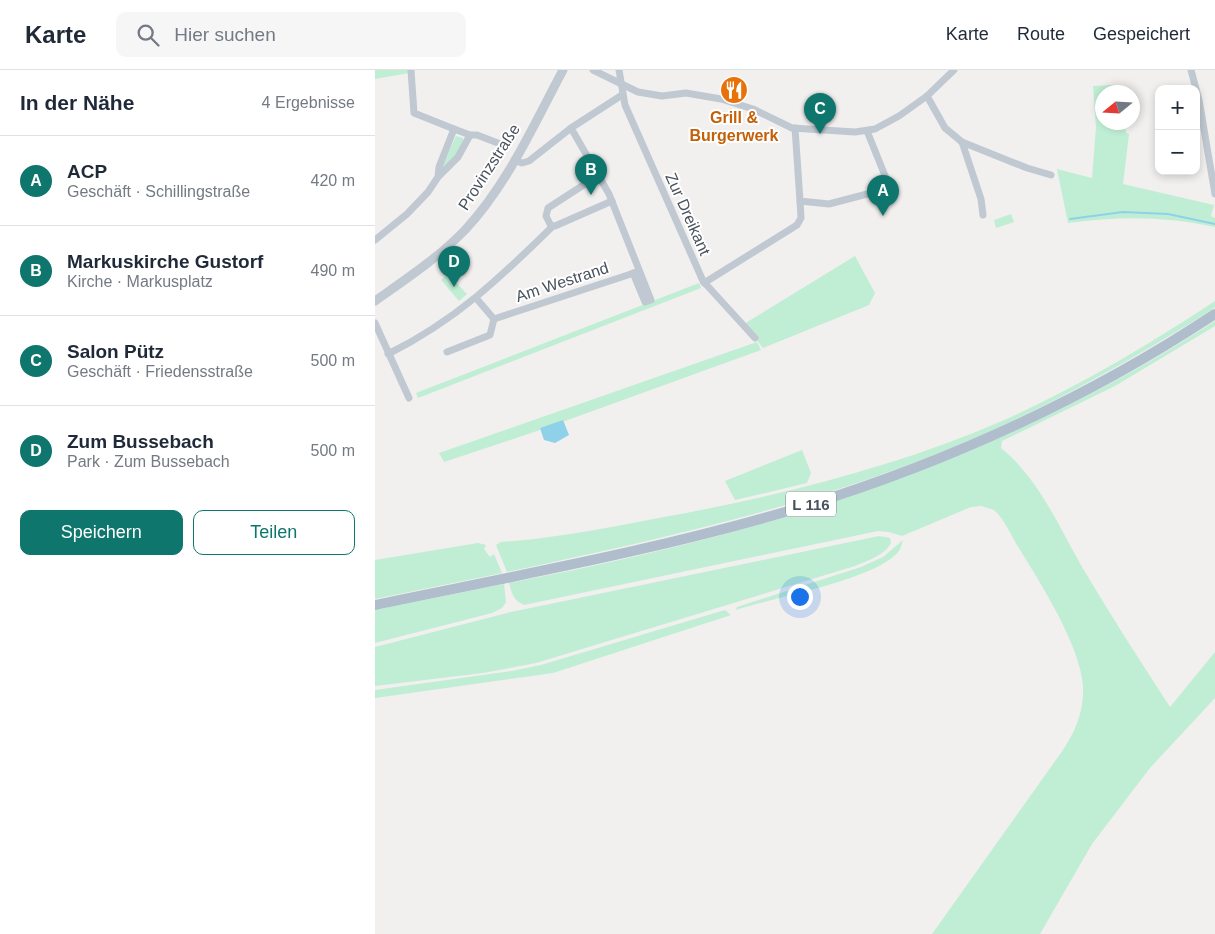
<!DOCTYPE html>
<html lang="de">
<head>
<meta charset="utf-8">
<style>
	:root { --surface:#fff; --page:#f6f6f7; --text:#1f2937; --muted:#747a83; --line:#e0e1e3; --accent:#0f766e }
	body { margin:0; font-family:Helvetica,sans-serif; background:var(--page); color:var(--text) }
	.controls { position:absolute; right:15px; top:15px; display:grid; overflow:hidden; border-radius:10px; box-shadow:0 2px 8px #0003 }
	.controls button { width:45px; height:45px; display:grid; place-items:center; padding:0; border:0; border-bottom:1px solid var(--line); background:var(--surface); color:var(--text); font:25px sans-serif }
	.compass { position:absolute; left:720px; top:15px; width:45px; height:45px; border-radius:50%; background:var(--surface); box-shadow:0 2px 8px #0003; rotate:252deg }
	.you { position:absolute; left:424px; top:526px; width:18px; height:18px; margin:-12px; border:4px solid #fff; border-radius:50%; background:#1a73e8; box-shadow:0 0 0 8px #1a73e833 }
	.badge { display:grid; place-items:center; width:32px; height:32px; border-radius:50%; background:var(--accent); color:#fff; font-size:16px; font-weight:700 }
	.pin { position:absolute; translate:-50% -41px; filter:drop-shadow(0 1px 2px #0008) }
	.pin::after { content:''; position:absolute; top:26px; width:18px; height:15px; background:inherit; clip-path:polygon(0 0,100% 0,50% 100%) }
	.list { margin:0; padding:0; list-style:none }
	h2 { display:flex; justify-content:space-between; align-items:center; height:65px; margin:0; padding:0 20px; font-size:21px }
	h2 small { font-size:16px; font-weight:400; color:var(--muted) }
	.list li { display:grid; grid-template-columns:32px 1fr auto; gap:15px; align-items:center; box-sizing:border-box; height:90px; padding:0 20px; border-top:1px solid var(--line) }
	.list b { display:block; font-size:19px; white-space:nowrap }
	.list p { margin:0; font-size:16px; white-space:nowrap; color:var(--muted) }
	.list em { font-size:16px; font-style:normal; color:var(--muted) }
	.actions { display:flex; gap:10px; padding:15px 20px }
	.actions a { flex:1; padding:11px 0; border:1px solid var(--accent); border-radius:10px; text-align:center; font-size:18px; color:var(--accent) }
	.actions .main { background:var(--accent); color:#fff }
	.icon { flex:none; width:28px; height:28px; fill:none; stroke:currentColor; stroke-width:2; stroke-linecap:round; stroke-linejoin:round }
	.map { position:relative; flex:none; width:840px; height:864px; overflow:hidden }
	header { display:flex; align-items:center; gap:30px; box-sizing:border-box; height:70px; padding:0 25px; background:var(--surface); border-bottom:1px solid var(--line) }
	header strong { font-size:24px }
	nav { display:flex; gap:28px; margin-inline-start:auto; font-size:18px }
	.search { width:350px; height:45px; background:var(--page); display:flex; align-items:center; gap:12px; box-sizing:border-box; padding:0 18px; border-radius:10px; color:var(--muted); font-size:19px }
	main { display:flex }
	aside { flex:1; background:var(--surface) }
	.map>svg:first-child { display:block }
	.green { fill:#bfeed4 }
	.water { fill:#8ed1e9 }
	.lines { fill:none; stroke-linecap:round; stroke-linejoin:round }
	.stream { stroke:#8ed1e9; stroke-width:2 }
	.minor { stroke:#c0c9d1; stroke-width:7 }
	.tertiary { stroke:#c0c9d1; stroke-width:9 }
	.primary { stroke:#b0bdcd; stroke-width:10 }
	.labels { text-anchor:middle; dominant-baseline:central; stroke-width:4; stroke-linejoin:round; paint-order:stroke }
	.shield { fill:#fff; stroke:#7f858d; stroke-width:1 }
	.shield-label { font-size:15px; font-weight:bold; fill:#48515c }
	.food-label { font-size:16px; font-weight:bold; fill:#c56008; stroke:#fff }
	.street-label { font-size:16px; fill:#48515c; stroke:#fff }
</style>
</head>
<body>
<header>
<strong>Karte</strong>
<div class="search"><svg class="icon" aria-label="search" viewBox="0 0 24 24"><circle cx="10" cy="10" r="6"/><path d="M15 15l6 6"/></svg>Hier suchen</div>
<nav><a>Karte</a><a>Route</a><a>Gespeichert</a></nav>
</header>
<main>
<aside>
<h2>In der Nähe<small>4 Ergebnisse</small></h2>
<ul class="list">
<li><span class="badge">A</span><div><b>ACP</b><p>Geschäft · Schillingstraße</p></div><em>420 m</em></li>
<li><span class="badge">B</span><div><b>Markuskirche Gustorf</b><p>Kirche · Markusplatz</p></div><em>490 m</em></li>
<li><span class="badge">C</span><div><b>Salon Pütz</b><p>Geschäft · Friedensstraße</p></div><em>500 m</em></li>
<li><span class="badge">D</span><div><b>Zum Bussebach</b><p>Park · Zum Bussebach</p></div><em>500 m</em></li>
</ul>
<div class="actions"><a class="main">Speichern</a><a>Teilen</a></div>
</aside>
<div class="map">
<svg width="840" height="864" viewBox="0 0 840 864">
	<rect width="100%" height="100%" fill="#f2efef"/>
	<!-- green -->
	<g class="green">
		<polygon points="0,0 33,0 34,3 0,9"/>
		<path d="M 737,15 L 748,18 L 748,22 L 728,22 L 728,52 L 750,53 L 751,63 L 754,64 L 748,114 L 839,135 L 836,146 L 840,148 L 840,157 C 788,146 745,146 693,153 L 682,99 L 717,108 L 721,57 L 718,16 Z"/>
		<path d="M 81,66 L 88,68 C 89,81 73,95 64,104 Z"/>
		<polygon points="636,144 639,152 621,158 619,150"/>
		<polygon points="480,186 500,223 494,235 388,278 369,254"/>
		<polygon points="73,204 92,224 84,231 66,210"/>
		<polygon points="324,213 326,218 43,328 41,323"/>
		<path d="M 840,231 L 840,237 L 835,241 C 753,292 670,339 581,376 C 437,436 284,469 132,502 L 121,475 L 126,472 C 188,468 250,454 311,443 C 419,422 525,395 627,351 C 701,318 772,276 840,231 Z"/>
		<path d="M 840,251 L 840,256 L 740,316 L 627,371 L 626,378 C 664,409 683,455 707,497 C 735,544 765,591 795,637 L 840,582 L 840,628 L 775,698 L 717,774 L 665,864 L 557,864 L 688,680 C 701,660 709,641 708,616 C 705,574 664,511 642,475 C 635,463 629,449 619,440 L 606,436 L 596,437 L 527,466 L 514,462 L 503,461 L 149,535 C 139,531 137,524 134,513 C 387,465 623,393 840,251 Z"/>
		<polygon points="382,272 386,280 190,351 165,358 165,360 69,392 64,383"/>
		<polygon points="427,380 436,403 432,413 360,430 350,411"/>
		<path d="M 504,466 L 515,468 L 516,473 C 510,485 492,491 480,496 L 161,593 L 108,603 L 0,616 L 0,577 L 136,542 Z"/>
		<path d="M 528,470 C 527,473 526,478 524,481 C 501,510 399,527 361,540 L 362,537 L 486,497 L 508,487 Z"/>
		<polygon points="103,473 111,475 109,479 115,487 119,484 127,503 0,529 0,490"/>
		<polygon points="129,514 131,532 127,538 117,543 0,573 0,540"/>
		<polygon points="350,540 356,545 178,603 0,628 0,620 137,601 166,595"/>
	</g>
	<!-- water -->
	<polygon class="water" points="188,350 194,365 180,373 169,370 165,358"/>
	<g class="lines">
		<!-- stream -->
		<polyline class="stream" points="695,149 748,142 793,144 840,154"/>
		<!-- minor -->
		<g class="minor">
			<polyline points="36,0 39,43 79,59"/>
			<polyline points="218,0 263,22 287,26 311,23 346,29 378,39 417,58 480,62 500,59 524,46 552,26 579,0"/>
			<polyline points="244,0 250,35 328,211 380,268"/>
			<polyline points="816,0 824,30 840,124"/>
			<polyline points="552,26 570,58 587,72 606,129 608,145"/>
			<polyline points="196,58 234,124 276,230 270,232 258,203"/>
			<polyline points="420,58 425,131 454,134 515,118 492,61"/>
			<polyline points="95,65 102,65 128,75"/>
			<polyline points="587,72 652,98 676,105"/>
			<polyline points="139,90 147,93 154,91 196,58 247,25"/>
			<polyline points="224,105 173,138 171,146 176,156 180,156 237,131"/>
			<polyline points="0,170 32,144 53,122 63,107 64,97 79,59 95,65 83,87 63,107"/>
			<polyline points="329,213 422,155 426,148 425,131"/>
			<polyline points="101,228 119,249"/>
			<polyline points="119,249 262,202"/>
			<polyline points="0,253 34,328"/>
			<polyline points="72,282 115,265 119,249"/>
			<path d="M 13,284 C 80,251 125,208 178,156"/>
		</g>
		<!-- tertiary -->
		<path class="tertiary" d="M 0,231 C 31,209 63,188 90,160 C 133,114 159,54 188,0"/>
		<!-- primary -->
		<path class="primary" d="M 0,535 C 144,505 289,479 430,436 C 575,391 713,328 840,244"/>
	</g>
	<!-- icons -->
	<defs>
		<g id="restaurant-disc" transform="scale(1.4375)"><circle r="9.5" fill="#e8710a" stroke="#fff"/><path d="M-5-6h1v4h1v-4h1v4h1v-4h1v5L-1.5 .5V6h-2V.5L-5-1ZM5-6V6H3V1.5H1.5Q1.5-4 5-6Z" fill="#fff"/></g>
	</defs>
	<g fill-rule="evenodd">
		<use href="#restaurant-disc" x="359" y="20"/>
	</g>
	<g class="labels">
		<!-- shield labels -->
		<rect class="shield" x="411" y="421.5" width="50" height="25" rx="4"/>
		<g class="shield-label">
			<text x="436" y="434">L 116</text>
		</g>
		<!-- food labels -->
		<g class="food-label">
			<text x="359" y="47">Grill &amp;<tspan x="359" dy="18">Burgerwerk</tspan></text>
		</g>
		<!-- street labels -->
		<g class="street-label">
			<text transform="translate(114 97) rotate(-57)">Provinzstraße</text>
			<text transform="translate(313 144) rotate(66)">Zur Dreikant</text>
			<text transform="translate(187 212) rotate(-18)">Am Westrand</text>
		</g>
	</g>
</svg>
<div class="controls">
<button>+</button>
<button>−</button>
</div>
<svg class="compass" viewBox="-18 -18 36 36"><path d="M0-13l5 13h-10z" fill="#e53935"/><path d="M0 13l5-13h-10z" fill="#747a83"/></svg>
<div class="you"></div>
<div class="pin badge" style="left:508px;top:146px">A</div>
<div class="pin badge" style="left:216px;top:125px">B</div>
<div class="pin badge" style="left:445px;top:64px">C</div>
<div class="pin badge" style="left:79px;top:217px">D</div>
</div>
</main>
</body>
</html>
